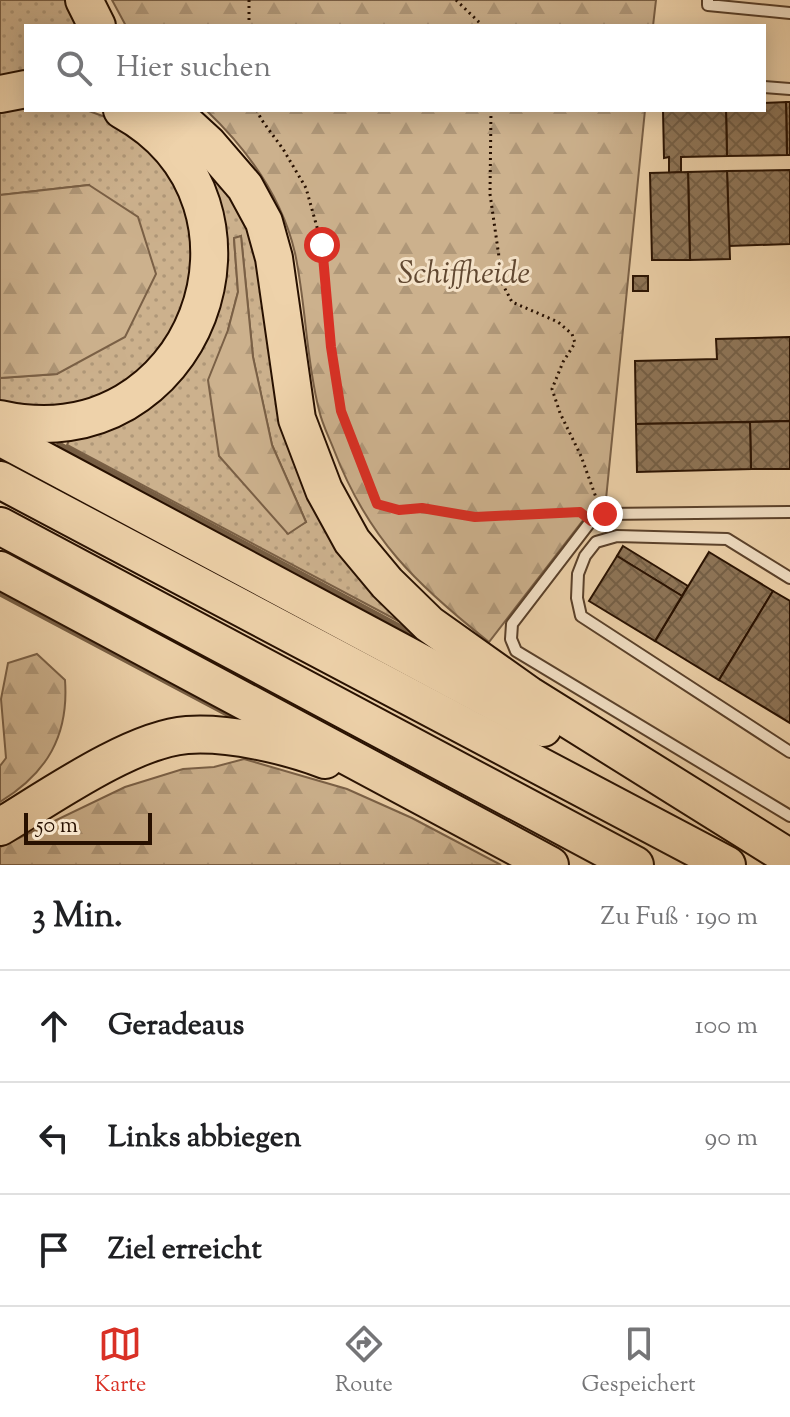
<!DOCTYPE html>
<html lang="de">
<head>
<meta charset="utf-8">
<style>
	:root { --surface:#fff; --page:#f6f6f6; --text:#202124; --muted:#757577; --line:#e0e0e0; --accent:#d93025 }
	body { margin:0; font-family:"Sorts Mill Goudy",serif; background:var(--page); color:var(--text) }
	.scale { position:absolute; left:24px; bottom:20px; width:128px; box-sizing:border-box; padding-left:8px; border:4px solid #271000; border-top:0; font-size:22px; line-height:28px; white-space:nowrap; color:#271000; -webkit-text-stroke:6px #f4e2c8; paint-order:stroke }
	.stop { position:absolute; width:24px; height:24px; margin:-18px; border:6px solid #d93025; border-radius:50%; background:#fff }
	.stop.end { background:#d93025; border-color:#fff; box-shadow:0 2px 8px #0008 }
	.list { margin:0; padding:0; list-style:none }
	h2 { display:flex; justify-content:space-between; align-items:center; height:104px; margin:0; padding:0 32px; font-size:34px }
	h2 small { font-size:26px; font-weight:400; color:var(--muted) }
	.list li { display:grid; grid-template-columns:52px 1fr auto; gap:24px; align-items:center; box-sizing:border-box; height:112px; padding:0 32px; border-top:2px solid var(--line) }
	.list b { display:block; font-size:30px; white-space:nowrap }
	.list em { font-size:26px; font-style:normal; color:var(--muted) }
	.icon { flex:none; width:44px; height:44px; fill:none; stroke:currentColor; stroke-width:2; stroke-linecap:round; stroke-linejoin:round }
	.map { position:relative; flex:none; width:790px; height:865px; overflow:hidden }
	.search { position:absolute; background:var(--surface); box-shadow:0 4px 20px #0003; left:24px; right:24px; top:24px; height:88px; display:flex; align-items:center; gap:20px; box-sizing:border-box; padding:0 28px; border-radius:0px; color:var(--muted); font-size:30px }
	.sheet { height:440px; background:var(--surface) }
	nav { display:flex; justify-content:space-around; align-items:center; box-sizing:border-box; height:112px; border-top:2px solid var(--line); background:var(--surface); font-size:22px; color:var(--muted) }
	nav a { display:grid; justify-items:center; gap:4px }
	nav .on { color:var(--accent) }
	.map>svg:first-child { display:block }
	.grass { fill:url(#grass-dots); stroke:#7a6046; stroke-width:2; fill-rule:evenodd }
	.forest { fill:url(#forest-firs); stroke:#7a6046; stroke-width:2 }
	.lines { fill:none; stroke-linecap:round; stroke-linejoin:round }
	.stream { stroke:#765d43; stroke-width:5 }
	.building { fill:url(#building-cross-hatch); stroke:#271000; stroke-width:2 }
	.lane-casing { stroke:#59402a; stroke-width:14 }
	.highway-casing { stroke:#271000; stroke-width:40 }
	.path { stroke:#271000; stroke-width:3; stroke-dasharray:2 4; stroke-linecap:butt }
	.lane { stroke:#f4e2c8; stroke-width:10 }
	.highway { stroke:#eed2aa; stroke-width:36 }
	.route { stroke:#d93025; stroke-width:10 }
	.labels { text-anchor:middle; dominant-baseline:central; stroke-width:6; stroke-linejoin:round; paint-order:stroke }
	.park-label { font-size:32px; font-style:italic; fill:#614831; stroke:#f4e2c8 }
</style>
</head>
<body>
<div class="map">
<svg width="790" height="865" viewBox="0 0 790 865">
	<defs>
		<pattern id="grass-dots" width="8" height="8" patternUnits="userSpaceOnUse" patternTransform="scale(2)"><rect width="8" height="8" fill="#ccb18d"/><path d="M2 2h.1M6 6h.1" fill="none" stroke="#af9778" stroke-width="1.8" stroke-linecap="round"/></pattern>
		<pattern id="forest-firs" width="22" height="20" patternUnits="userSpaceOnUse" patternTransform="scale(2)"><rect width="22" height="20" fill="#ccb18d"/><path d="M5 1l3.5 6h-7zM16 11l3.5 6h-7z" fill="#af9778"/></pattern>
		<pattern id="building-cross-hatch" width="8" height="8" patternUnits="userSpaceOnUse" patternTransform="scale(2)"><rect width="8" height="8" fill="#8e7558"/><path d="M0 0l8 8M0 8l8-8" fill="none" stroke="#745f46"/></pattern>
	</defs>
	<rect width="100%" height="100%" fill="#eed2aa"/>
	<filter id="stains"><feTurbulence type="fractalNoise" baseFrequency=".0025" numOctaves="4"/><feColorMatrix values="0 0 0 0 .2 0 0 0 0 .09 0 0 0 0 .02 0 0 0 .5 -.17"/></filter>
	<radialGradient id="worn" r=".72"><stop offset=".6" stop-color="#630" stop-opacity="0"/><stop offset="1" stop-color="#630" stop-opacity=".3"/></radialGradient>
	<!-- grass -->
	<g class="grass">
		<polygon points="0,0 73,0 85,26 26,26 26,79 0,82"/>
		<polygon points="26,105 26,110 89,111 108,118 164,164 190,219 193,293 162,356 85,407 0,405 0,378 57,374 89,185 0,195 0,109"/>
		<path d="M 141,110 L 153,110 L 199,153 L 233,195 L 261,261 L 284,421 L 438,642 L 67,445 L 70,438 L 114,423 L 219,269 ZM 241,236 L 253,357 L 272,445 L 306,522 L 287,533 L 228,330 L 238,292 L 234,239 Z"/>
	</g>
	<!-- forest -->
	<g class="forest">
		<polygon points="112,0 656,0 653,26 126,26"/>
		<path d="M 206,110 L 645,110 L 605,509 L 591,510 L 489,642 C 417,585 368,539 334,450 C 329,437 322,424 319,410 C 306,359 306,305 295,253 C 282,197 247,149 206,110 Z"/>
		<polygon points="89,185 138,217 156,274 125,337 57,374 0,378 0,195"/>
		<polygon points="241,236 253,357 272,445 306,522 288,534 219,456 208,380 228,330 238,292 234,238"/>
		<path d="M 37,654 L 65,680 C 69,736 47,773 0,802 L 0,766 L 6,758 L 1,699 L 8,663 Z"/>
		<polygon points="244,759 347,789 412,818 501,865 0,865 0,847 125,787 183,769 214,767"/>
	</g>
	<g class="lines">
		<!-- stream -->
		<g class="stream">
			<polyline points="59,444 416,635"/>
			<polyline points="0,594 242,722"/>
		</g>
	</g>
	<!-- building -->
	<g class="building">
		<polygon points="786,102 790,102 790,155 787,155"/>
		<polygon points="786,102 787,155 727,156 726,110 764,110 764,103"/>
		<polygon points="663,110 726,110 727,156 681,157 681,172 669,173 669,157 664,158"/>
		<polygon points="790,170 790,244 729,246 727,171"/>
		<polygon points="727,171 730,259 690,260 688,172"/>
		<polygon points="688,172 690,260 652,260 650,173"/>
		<rect x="633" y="276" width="15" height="15"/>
		<polygon points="790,337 790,421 636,424 635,361 717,359 716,339"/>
		<polygon points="790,421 790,469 751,469 750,422"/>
		<polygon points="750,422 751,469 637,472 636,424"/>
		<polygon points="623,546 688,586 682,596 617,556"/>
		<polygon points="709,552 773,591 719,680 655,641"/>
		<polygon points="617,556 682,596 655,641 589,601"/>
		<polygon points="773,591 790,601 790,723 719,680"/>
	</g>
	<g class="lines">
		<!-- lane casing -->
		<g class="lane-casing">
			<g id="lane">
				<polyline points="708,0 708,5 790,13"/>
				<polyline points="764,87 790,89"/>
				<polyline points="790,512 605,514 591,521 512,624 511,639 516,651 790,816"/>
				<polyline points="790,578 727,539 617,536 596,542 585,556 578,574 577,598 581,616 790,752"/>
			</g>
		</g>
		<!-- highway casing -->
		<g class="highway-casing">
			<g id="highway">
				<polyline points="84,0 97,26"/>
				<polyline points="0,94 26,89"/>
				<polyline points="171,110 208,144 245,187 264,222 274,258 297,419 324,490 352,541 387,583 429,624 529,695 790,858"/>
				<path d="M 0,419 C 195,463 291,203 122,110"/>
				<polyline points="0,437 543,728"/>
				<polyline points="0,480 727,865"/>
				<polyline points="0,526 635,865"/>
				<polyline points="0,570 550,865"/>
				<path d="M 0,827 C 48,798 132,739 187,735 C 229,732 286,745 325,760"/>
			</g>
		</g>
		<!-- path -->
		<g class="path">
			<polyline points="456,0 483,26"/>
			<polyline points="249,26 249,0"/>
			<polyline points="257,110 261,119 283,149 306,188 322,245 331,347 341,411 377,504 399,510 422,508 475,517 581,513"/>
			<polyline points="491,110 490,194 503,285 512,302 558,322 572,334 575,343 563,362 552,389 560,413 581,456 598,503"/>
		</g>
		<!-- lane -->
		<use href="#lane" class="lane"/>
		<!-- highway -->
		<use href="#highway" class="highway"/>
	</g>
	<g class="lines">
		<!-- route -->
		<polyline class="route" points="322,245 331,347 341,411 377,504 399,510 422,508 475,517 580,512 591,521 605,514"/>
	</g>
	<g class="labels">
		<!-- park labels -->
		<g class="park-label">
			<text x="464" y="275">Schiffheide</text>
		</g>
	</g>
	<rect width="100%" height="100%" filter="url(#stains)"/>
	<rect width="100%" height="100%" fill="url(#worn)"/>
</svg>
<div class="scale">50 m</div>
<div class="stop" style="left:322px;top:245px"></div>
<div class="stop end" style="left:605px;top:514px"></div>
<div class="search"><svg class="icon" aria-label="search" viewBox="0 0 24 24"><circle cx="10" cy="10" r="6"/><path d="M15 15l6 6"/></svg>Hier suchen</div>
</div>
<section class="sheet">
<h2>3 Min.<small>Zu Fuß · 190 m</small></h2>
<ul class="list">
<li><svg class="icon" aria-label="ahead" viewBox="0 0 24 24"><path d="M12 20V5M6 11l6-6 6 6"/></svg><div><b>Geradeaus</b></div><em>100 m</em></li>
<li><svg class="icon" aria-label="left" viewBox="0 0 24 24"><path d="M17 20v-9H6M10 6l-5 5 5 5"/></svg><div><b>Links abbiegen</b></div><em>90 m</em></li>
<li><svg class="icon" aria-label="arrive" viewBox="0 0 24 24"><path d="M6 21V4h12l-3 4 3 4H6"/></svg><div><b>Ziel erreicht</b></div></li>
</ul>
</section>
<nav>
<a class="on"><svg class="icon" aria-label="map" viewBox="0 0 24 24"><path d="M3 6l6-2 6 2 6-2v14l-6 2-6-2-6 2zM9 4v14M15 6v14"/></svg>Karte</a>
<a><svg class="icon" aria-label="directions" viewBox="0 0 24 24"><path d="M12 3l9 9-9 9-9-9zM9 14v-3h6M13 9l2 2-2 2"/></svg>Route</a>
<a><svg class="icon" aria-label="saved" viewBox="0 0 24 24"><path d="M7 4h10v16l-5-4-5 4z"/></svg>Gespeichert</a>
</nav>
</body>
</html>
